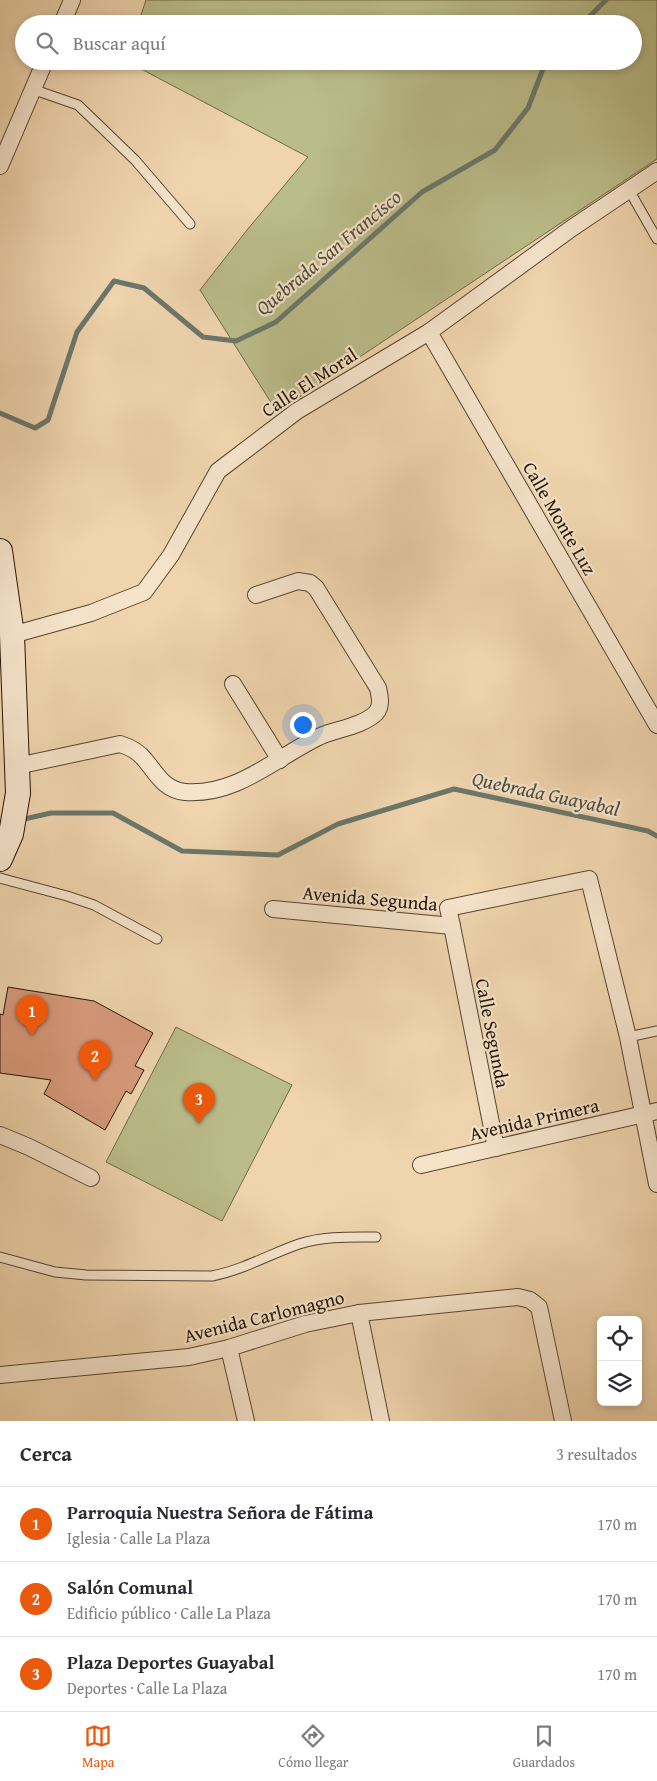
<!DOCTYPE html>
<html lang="es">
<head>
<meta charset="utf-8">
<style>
	:root { --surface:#fff; --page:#f7f7f7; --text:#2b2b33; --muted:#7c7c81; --line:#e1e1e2; --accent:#ea580c }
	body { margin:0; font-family:"Gentium Book Plus",serif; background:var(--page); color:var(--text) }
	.controls { position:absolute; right:15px; bottom:15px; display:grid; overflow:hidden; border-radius:8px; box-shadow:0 2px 8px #0003 }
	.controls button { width:45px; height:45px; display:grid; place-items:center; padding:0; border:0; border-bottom:1px solid var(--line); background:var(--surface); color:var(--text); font:25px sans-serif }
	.you { position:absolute; left:302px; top:724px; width:18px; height:18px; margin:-12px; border:4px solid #fff; border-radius:50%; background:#1a73e8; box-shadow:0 0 0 8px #1a73e833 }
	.badge { display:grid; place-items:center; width:32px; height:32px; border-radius:50%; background:var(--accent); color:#fff; font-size:16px; font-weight:700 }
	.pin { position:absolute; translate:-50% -41px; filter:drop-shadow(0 1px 2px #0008) }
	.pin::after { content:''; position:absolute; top:26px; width:18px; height:15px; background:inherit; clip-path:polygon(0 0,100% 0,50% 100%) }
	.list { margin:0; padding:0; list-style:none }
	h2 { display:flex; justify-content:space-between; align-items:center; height:65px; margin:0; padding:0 20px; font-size:21px }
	h2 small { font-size:16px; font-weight:400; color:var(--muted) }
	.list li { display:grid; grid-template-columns:32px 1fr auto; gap:15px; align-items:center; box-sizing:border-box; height:75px; padding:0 20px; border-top:1px solid var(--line) }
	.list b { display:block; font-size:19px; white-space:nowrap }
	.list p { margin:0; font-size:16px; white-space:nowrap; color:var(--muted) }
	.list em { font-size:16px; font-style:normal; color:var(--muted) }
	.icon { flex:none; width:28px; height:28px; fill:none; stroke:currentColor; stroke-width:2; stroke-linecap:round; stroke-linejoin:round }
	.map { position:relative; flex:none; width:657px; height:1421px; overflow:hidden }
	.search { position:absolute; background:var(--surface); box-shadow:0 2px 8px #0003; left:15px; right:15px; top:15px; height:55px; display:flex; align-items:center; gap:12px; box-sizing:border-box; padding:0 18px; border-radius:28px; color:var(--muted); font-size:19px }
	.sheet { height:290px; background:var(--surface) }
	nav { display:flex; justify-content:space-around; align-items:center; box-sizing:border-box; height:70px; border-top:1px solid var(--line); background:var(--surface); font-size:14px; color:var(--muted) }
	nav a { display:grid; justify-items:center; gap:2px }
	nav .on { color:var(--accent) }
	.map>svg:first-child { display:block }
	.green { fill:#babc89; stroke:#6f6948 }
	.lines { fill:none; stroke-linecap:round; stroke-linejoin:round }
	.stream { stroke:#6b776b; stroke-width:5 }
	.building { fill:#d89b7c; stroke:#241606 }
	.lane-casing { stroke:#574630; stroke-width:11 }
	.street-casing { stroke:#574630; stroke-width:18 }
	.secondary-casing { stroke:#241606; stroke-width:26 }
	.lane { stroke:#f5e3ca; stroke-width:9 }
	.street { stroke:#f5e3ca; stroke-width:16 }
	.secondary { stroke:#f5e3ca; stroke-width:24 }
	.labels { text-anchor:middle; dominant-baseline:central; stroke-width:4.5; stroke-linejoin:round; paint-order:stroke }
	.street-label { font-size:19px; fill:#241606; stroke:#f5e3ca }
	.water-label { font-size:20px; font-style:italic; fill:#4d4e41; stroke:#f5e3ca }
</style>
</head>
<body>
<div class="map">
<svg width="657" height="1421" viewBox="0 0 657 1421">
	<rect width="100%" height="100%" fill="#efd4ad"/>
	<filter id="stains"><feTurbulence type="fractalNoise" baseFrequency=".004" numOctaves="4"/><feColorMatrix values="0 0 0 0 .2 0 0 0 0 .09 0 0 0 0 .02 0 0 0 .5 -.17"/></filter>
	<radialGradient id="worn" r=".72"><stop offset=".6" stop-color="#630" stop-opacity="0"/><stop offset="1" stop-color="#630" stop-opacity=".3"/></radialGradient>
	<!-- green -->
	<g class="green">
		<polygon points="146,0 657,0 657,159 277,412 200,290 247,230 308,157 126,61 633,61 633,24 138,24"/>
		<polygon points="176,1027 292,1085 222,1221 106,1162"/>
	</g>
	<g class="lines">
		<!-- stream -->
		<g class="stream">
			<polyline points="582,24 606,0"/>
			<polyline points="0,413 35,428 48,420 77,332 114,281 144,288 203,337 236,341 276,322 422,192 495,150 528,108 546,61"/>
			<polyline points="20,820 51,813 113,813 182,851 278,855 338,824 454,789 648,831 657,836"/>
		</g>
	</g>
	<!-- building -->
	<polygon class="building" points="8,987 94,1001 153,1033 135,1066 144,1070 131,1094 126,1091 105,1130 44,1094 51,1080 0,1073 0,1014 3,1015"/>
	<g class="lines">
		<!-- lane casing -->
		<g class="lane-casing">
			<g id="lane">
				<polyline points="32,89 78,105 135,160 190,224"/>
				<polyline points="629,190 657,239"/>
				<polyline points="0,878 67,896 94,905 157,939"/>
				<polyline points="628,1037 657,1031"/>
				<path d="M 0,1257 L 55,1272 L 86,1275 L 212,1276 C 243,1270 270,1254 299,1244 C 323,1236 351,1237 376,1237"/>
			</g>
		</g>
		<!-- street casing -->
		<g class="street-casing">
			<g id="street">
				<polyline points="62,24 72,0"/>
				<polyline points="0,166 45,61"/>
				<polyline points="429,332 657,725"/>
				<polyline points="12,635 91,613 144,592 171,555 218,471 297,411 429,332 572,228 657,171"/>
				<polyline points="233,684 280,760"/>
				<path d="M 17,766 L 120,744 C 130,747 139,752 145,760 C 157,774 164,790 185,792 C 239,796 278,755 323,735 C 339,729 364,725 376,713 C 382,706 380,697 378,688 L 316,588 L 310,583 L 298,581 L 256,595"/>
				<polyline points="273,909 452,926 448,908 589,879 628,1037 657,1184"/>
				<polyline points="452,926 496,1148"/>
				<polyline points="0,1135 29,1147 91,1178"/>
				<polyline points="421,1165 657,1111"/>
				<polyline points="359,1313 381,1421"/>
				<polyline points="229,1348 246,1421"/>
				<polyline points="0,1375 189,1357 229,1348 305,1324 359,1313 518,1297 530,1300 539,1307 563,1421"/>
			</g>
		</g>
		<!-- secondary casing -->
		<g class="secondary-casing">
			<polyline id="secondary" points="0,551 12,635 18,793 11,834 0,859"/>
		</g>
		<!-- lane -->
		<use href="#lane" class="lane"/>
		<!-- street -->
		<use href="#street" class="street"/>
		<!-- secondary -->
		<use href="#secondary" class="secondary"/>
	</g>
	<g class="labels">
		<!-- street labels -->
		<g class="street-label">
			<text transform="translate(309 382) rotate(-33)">Calle El Moral</text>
			<text transform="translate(560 518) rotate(60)">Calle Monte Luz</text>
			<text transform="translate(370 898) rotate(5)">Avenida Segunda</text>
			<text transform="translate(493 1033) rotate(79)">Calle Segunda</text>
			<text transform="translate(534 1119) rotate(-13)">Avenida Primera</text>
			<text transform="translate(264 1316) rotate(-14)">Avenida Carlomagno</text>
		</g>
		<!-- water labels -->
		<g class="water-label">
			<text transform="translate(328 252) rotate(-40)">Quebrada San Francisco</text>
			<text transform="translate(546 793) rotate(12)">Quebrada Guayabal</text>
		</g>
	</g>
	<rect width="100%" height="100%" filter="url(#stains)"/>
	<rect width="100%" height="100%" fill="url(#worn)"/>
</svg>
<div class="controls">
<button><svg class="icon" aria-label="locate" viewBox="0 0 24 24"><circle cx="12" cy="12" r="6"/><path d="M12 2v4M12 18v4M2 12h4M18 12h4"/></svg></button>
<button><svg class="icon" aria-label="layers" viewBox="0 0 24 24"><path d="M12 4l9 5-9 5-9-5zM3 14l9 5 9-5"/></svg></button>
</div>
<div class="you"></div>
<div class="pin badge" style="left:32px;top:1036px">1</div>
<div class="pin badge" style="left:95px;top:1081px">2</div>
<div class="pin badge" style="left:199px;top:1124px">3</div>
<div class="search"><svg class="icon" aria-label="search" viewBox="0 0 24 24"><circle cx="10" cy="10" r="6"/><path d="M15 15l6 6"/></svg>Buscar aquí</div>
</div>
<section class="sheet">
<h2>Cerca<small>3 resultados</small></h2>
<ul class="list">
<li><span class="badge">1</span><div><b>Parroquia Nuestra Señora de Fátima</b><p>Iglesia · Calle La Plaza</p></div><em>170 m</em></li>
<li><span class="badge">2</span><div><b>Salón Comunal</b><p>Edificio público · Calle La Plaza</p></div><em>170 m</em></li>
<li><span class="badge">3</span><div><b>Plaza Deportes Guayabal</b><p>Deportes · Calle La Plaza</p></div><em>170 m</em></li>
</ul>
</section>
<nav>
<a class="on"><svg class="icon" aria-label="map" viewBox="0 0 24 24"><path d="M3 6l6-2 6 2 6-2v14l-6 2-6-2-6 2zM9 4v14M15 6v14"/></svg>Mapa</a>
<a><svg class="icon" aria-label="directions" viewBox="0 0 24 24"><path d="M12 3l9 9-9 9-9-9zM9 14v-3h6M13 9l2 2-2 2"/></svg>Cómo llegar</a>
<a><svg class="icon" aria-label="saved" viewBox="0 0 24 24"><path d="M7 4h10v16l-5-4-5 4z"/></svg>Guardados</a>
</nav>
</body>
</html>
